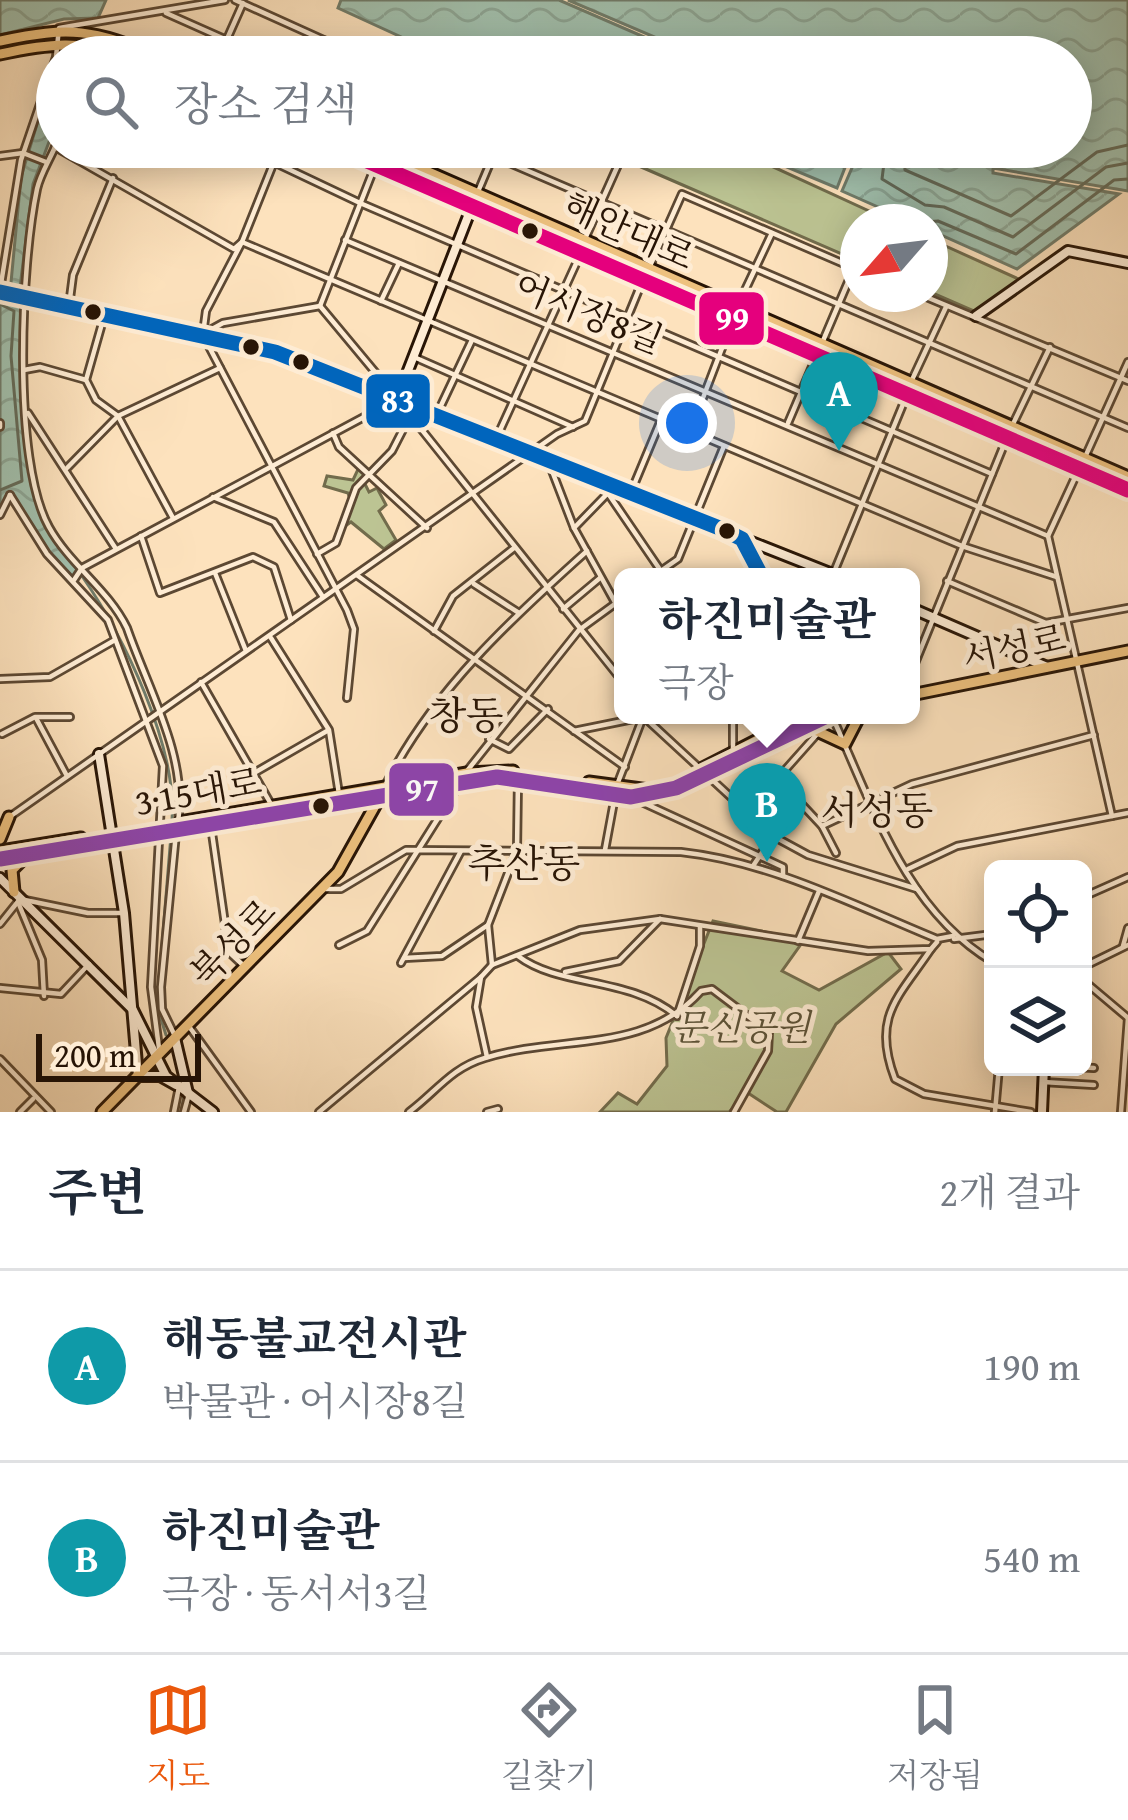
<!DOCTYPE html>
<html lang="ko">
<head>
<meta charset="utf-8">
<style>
	:root { --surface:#fff; --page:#f2f2f3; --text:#1f2937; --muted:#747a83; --line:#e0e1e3; --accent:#ea580c }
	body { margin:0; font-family:"Gentium Book Plus","Noto Serif KR",serif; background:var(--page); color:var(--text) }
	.controls { position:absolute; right:36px; bottom:36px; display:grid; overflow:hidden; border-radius:18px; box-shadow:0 6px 30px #0003 }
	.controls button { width:108px; height:108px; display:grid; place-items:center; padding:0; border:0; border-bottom:3px solid var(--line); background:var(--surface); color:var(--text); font:60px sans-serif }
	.compass { position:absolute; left:840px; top:204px; width:108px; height:108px; border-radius:50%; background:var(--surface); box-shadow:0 6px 30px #0003; rotate:242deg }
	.scale { position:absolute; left:36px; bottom:30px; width:165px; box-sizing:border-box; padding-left:12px; border:6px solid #271405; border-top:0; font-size:33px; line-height:42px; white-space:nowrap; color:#271405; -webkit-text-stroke:9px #feecd4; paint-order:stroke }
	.you { position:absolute; left:687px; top:423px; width:42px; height:42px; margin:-30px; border:9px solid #fff; border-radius:50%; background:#1a73e8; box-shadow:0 0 0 18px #1a73e833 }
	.badge { display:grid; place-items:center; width:78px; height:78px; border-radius:50%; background:var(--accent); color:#fff; font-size:39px; font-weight:700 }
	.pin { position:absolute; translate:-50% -99px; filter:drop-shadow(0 3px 6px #0008) }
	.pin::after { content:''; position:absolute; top:63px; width:42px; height:36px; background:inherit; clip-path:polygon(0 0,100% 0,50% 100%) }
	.popup { position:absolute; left:614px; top:568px; width:306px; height:156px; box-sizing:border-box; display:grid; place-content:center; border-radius:18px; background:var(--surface); filter:drop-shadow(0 3px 9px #0005); font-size:39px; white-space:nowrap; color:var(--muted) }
	.popup b { font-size:45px; color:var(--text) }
	.popup::after { content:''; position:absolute; left:50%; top:100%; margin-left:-24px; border:24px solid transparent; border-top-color:var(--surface) }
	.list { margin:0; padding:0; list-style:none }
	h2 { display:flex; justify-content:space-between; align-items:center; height:156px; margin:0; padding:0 48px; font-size:51px }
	h2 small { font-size:39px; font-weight:400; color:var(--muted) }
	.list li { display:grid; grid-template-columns:78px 1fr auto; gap:36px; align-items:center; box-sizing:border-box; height:192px; padding:0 48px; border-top:3px solid var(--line) }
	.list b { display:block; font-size:45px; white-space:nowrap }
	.list p { margin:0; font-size:39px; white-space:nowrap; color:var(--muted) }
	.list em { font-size:39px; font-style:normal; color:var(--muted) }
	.icon { flex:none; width:66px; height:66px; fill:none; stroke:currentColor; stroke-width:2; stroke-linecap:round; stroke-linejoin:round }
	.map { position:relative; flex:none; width:1128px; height:1112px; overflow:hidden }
	.search { position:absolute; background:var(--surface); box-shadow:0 6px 30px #0003; left:36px; right:36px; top:36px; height:132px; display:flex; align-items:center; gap:30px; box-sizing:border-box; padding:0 42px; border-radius:66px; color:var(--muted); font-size:45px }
	.sheet { height:540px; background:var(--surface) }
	nav { display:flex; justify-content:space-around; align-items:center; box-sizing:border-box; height:168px; border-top:3px solid var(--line); background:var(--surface); font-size:33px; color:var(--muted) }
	nav a { display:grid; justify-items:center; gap:6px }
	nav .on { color:var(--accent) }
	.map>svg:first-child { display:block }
	.green { fill:#bcc493; stroke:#726c4c; stroke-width:3 }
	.water { fill:url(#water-waves); stroke:#707b69; stroke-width:3 }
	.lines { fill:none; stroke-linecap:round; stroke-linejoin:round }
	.shore { stroke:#646a58; stroke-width:3 }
	.stream { stroke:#707b69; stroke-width:3 }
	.street-casing { stroke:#5c4833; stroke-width:10 }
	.secondary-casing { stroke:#271405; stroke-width:14 }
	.primary-casing { stroke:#271405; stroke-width:15 }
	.street { stroke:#feecd4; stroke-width:4.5 }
	.secondary { stroke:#feecd4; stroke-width:8 }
	.primary { stroke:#eec17e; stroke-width:9 }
	.bus-1-casing { stroke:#feecd4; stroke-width:24 }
	.bus-2-casing { stroke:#feecd4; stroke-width:24 }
	.bus-3-casing { stroke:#feecd4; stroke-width:24 }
	.bus-1 { stroke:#0065bd; stroke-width:15 }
	.bus-2 { stroke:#e5007d; stroke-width:15 }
	.bus-3 { stroke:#8e44ad; stroke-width:15 }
	.bus-dot { fill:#271405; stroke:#feecd4; stroke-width:4.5 }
	.labels { text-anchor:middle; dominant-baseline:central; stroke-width:10; stroke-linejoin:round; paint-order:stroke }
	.street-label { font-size:36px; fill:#271405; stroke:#feecd4 }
	.park-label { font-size:36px; font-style:italic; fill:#5b5237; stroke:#feecd4 }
	.neighbourhood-label { font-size:39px; fill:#271405; stroke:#feecd4 }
	.line-badge { stroke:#feecd4; stroke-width:4.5 }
	.badge-label { font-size:33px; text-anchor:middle; font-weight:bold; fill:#fff }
</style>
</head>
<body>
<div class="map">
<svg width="1128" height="1112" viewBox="0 0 1128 1112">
	<defs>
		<pattern id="water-waves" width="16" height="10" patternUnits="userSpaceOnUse" patternTransform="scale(3)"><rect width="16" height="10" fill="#a1bfac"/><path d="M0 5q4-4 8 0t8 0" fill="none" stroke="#8ba392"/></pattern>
	</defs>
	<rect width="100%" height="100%" fill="#fde2bd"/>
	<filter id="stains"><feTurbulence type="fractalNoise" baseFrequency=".00167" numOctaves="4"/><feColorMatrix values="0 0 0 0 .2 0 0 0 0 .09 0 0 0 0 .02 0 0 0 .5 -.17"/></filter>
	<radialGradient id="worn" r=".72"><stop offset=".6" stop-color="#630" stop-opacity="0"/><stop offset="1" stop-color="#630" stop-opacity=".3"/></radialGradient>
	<!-- green -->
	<g class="green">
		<polygon points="595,147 730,147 893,222 858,222 858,261"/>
		<polygon points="930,239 1023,281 976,312 930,292"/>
		<polygon points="360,465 370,473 364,482 369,492 377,488 386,505 379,511 396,540 384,549 351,522 341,529 352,506 348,493 324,486 327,476 353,480"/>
		<polygon points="713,921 804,940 782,971 819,990 888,952 901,969 836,1024 786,1112 777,1112 748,1093 729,1112 600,1112 618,1093 637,1104 667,1066 666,1038"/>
	</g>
	<!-- water -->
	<g class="water">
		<polygon points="0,0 106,0 98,18 64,19 0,35"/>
		<polygon points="341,0 559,0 688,56 445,57 338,8"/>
		<polygon points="568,0 1128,0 1128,191 993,168 993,173 1119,194 1017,269 930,230 930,222 912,222 842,191 861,147 1071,147 1071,57 701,57"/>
		<path d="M 57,58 L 57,121 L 33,184 L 19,295 L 28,298 C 21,359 20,436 36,496 C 43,525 64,546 82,568 L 74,581 L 45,552 L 10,496 L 0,515 L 0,292 L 10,293 L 21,177 Z"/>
		<polygon points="739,147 853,147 837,188"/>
	</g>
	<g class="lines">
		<!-- shore -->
		<g class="shore">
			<polyline points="886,147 882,179 925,205 944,207 1013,237 1106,167 1128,163"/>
			<polyline points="904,147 905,170 1011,216 1097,152 1128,145"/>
			<polyline points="925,222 938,221 1016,254 1114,180 1128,179"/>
			<polyline points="0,304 14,311 11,356 22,481 0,490"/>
		</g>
		<!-- stream -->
		<g class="stream">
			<path d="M 82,576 C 124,637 177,745 172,820"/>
			<polyline points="166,1035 157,1006 171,835"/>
			<polyline points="181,1112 184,1096"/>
		</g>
		<!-- street casing -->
		<g class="street-casing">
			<g id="street">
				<polyline points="235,0 326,41"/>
				<polyline points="166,13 265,57"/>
				<polyline points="219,57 243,3"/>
				<polyline points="318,57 326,41 366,57"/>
				<polyline points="57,143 55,147 234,249 242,242 962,546 1057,577"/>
				<path d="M 55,147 C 49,161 40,175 37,189 C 21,264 12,461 49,527 C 70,565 108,589 127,628 C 148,689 188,757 178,822"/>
				<polyline points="242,147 360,203 992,474"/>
				<polyline points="472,147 1128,428"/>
				<polyline points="0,156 23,153 46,162"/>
				<polyline points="472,206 493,156"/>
				<polyline points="345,240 1048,536"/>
				<polyline points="584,241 618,165"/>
				<polyline points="650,266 682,194 858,270"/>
				<polyline points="0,290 21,160 56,57 59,28 225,0"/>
				<polyline points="919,294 1128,381"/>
				<polyline points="381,301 399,263"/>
				<polyline points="739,303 772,233"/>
				<polyline points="69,306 73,275 113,178"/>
				<polyline points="320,306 375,166"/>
				<polyline points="105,313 86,380 96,400 118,416 173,518"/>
				<polyline points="203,334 223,323 320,306 395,396"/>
				<polyline points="203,334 206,311 242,242 280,147"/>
				<polyline points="205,339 347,610 354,629 347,698"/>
				<polyline points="414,357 573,427"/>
				<polyline points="24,370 40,367 86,380"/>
				<polyline points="911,382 946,307"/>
				<polyline points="402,405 623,682"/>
				<polyline points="28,413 116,549"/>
				<polyline points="437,414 472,340"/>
				<polyline points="0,423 0,427"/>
				<polyline points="788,423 854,268"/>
				<polyline points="1013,424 1050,347"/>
				<polyline points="690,432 732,322"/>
				<polyline points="333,433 339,447 427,528"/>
				<polyline points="496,439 580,255"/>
				<polyline points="1086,455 1128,362"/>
				<polyline points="549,463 574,528 616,604"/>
				<polyline points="67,468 118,416 220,368"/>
				<polyline points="1078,471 1048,536 1112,816"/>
				<polyline points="601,483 665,577"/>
				<polyline points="631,492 661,420"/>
				<polyline points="10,495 47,554 108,620 163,766 151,987 159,1048"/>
				<polyline points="213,497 274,522 323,597"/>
				<polyline points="0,515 10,495"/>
				<polyline points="574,528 607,494"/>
				<polyline points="141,536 160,593 253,557 274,567 291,620"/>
				<polyline points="317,554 336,543 356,488 392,451 410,416"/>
				<polyline points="834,572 906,397"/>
				<polyline points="215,573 246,651"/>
				<polyline points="358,576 625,767"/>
				<polyline points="652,577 678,559 724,446"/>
				<polyline points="74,580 82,568 392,402"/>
				<polyline points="947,581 1046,623 1128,608"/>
				<polyline points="474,584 519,613"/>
				<polyline points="563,609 600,578"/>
				<polyline points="434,631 453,596 514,548"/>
				<polyline points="271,638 329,730 339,794"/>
				<polyline points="911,673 1006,440"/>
				<polyline points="0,679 50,677 115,640"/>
				<polyline points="201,682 272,806"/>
				<polyline points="642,715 773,836 808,855 917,889"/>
				<path d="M 832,716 C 872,804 906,911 993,962"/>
				<polyline points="36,718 67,776"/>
				<polyline points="574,731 643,717"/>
				<polyline points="2,734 35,717 70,717"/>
				<polyline points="489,739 509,749 548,709"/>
				<polyline points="733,751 733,715"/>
				<polyline points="467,771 579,630 623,598"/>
				<polyline points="254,773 327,731"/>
				<polyline points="778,779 822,826 836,853"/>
				<path d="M 386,784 C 432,692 511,619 587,551"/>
				<polyline points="617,785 643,717"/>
				<polyline points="633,798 783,867 783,876"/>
				<polyline points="746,814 818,733"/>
				<polyline points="8,818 557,434 585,421 642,282"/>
				<polyline points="211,826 229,952 245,967"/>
				<polyline points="822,826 912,784 1094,735"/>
				<polyline points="605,850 615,796"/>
				<polyline points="753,866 773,836"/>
				<polyline points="908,869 957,846 1128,813"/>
				<path d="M 326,889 L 341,889 L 406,850 L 681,852 C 771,862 854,905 937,939 L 953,936"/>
				<polyline points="1083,897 1128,877"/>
				<polyline points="18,902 42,960 44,996"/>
				<polyline points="0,924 20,899 88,913 124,913"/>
				<polyline points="954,939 993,934"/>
				<polyline points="798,941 819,891"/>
				<polyline points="339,945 367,931 459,785"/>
				<polyline points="1123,946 1128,928"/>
				<path d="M 931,949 C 899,997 871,1016 895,1079 L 924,1094 L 1031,1112"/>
				<path d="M 518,956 C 560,988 629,976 677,1016"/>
				<polyline points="404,958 442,956 488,925"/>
				<polyline points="401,963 461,851"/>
				<polyline points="492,965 488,925 517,850 518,779"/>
				<polyline points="1083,967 1128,945"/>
				<polyline points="565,972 619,961 660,919"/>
				<polyline points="1083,980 1128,1018"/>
				<polyline points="0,988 61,994 89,964"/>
				<polyline points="677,1016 700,946 700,926"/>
				<polyline points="188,1025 251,1112"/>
				<polyline points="174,1034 162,1009 161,987 176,833"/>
				<polyline points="487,1057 476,1007 481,977 492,965 580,930 660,919 868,951 931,949 937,942"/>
				<polyline points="0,1059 51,1112"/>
				<polyline points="1075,1067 1094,1068"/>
				<polyline points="1043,1082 1094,1085"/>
				<polyline points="20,1112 33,1099"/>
				<polyline points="174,1112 179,1087"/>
				<polyline points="184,1112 189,1094"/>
				<polyline points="319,1112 481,977"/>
				<path d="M 409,1112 C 436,1092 451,1068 485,1058 C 561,1034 644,1055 701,991 L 712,989 L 769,1032 L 768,1051 L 734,1112"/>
				<polyline points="487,1112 498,1109"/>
				<polyline points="995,1112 999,1067"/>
				<polyline points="1121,1112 1128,1018"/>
			</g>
		</g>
		<!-- secondary casing -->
		<g class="secondary-casing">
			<g id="secondary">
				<polyline points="0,292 275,352 722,529 742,539 762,577"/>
				<polyline points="976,316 1068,251 1128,263"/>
				<polyline points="397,399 472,206"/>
				<polyline points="744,539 840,577"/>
				<polyline points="911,608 1047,667"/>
				<polyline points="99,754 124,913 138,1076 160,1076 176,1085"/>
				<polyline points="0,878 133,1010 166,1076 213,1112"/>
				<polyline points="175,1038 188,1093"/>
				<polyline points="1042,1112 1044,1067"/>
			</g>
		</g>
		<!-- primary casing -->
		<g class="primary-casing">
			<g id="primary">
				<path d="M 0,41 C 72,26 91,29 160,57"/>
				<path d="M 0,54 C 47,44 82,39 128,57"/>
				<polyline points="335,147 1128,490"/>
				<polyline points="371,147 1128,477"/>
				<polyline points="911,695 1128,651"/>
				<polyline points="804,725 845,744 860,715"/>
				<polyline points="703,768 769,734"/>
				<polyline points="589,782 649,790"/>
				<polyline points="180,822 467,773 513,771"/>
				<polyline points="0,839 9,817"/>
				<polyline points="0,851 81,838"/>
				<polyline points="0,859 497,777 631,797 676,788 829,715"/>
				<polyline points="14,892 12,870 26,856"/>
				<polyline points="102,1112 338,872 381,795"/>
			</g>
		</g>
		<!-- street -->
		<use href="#street" class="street"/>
		<!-- secondary -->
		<use href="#secondary" class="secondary"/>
		<!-- primary -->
		<use href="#primary" class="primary"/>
		<!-- bus-1 casing -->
		<g class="bus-1-casing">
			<polyline id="bus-1" points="0,292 275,352 722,529 742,539 762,577"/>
		</g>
		<!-- bus-2 casing -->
		<g class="bus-2-casing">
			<polyline id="bus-2" points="335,147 1128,490"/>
		</g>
		<!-- bus-3 casing -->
		<g class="bus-3-casing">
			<polyline id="bus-3" points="0,859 497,777 631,797 676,788 829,715"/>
		</g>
		<!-- bus-1 -->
		<use href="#bus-1" class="bus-1"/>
		<!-- bus-2 -->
		<use href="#bus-2" class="bus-2"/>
		<!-- bus-3 -->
		<use href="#bus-3" class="bus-3"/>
	</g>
	<!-- markers -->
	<g class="bus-dot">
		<circle cx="530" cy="231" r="10"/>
		<circle cx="93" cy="312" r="10"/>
		<circle cx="251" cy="347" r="10"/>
		<circle cx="301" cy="362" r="10"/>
		<circle cx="727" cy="531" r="10"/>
		<circle cx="321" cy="806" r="10"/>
	</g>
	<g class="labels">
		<!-- street labels -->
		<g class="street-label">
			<text transform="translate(629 230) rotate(24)">해안대로</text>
			<text transform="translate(589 312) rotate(22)">어시장8길</text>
			<text transform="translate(1014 647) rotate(-12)">서성로</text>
			<text transform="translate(198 791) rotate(-10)">3·15대로</text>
			<text transform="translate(232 942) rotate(-46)">북성로</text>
		</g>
		<!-- park labels -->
		<g class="park-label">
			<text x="741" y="1026">문신공원</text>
		</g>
		<!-- neighbourhood labels -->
		<g class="neighbourhood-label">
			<text x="466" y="714">창동</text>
			<text x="877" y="809">서성동</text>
			<text x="524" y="862">추산동</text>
		</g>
	</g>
	<g class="line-badge">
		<rect x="697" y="290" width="69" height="57" rx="12" fill="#e5007d"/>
		<rect x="364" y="372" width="68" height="58" rx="12" fill="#0065bd"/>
		<rect x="387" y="761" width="69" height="57" rx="12" fill="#8e44ad"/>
	</g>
	<g class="badge-label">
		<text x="732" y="330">99</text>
		<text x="398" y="412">83</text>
		<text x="422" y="801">97</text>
	</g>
	<rect width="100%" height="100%" filter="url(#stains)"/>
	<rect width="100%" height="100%" fill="url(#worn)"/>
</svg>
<div class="controls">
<button><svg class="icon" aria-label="locate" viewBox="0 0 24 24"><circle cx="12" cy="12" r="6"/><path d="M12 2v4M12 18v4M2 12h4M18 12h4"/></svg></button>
<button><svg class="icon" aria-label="layers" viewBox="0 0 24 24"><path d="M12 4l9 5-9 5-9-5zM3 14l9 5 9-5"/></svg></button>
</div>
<svg class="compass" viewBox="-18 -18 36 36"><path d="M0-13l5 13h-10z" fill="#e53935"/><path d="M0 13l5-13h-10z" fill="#747a83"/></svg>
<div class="scale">200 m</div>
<div class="you"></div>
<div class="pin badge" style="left:839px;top:451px;background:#0f9aa8">A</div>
<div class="pin badge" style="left:767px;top:862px;background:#0f9aa8">B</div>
<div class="popup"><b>하진미술관</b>극장</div>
<div class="search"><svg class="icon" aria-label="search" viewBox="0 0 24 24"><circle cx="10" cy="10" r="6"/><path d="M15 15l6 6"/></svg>장소 검색</div>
</div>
<section class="sheet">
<h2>주변<small>2개 결과</small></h2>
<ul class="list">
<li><span class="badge" style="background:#0f9aa8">A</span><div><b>해동불교전시관</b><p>박물관 · 어시장8길</p></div><em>190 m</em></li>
<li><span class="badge" style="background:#0f9aa8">B</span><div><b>하진미술관</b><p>극장 · 동서서3길</p></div><em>540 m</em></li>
</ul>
</section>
<nav>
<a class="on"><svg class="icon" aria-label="map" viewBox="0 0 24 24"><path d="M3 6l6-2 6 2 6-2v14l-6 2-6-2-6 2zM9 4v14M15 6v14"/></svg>지도</a>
<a><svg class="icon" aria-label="directions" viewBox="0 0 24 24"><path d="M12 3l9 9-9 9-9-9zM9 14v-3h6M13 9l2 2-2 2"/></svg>길찾기</a>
<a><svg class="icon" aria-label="saved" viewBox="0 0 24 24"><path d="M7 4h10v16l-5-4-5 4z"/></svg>저장됨</a>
</nav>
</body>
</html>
